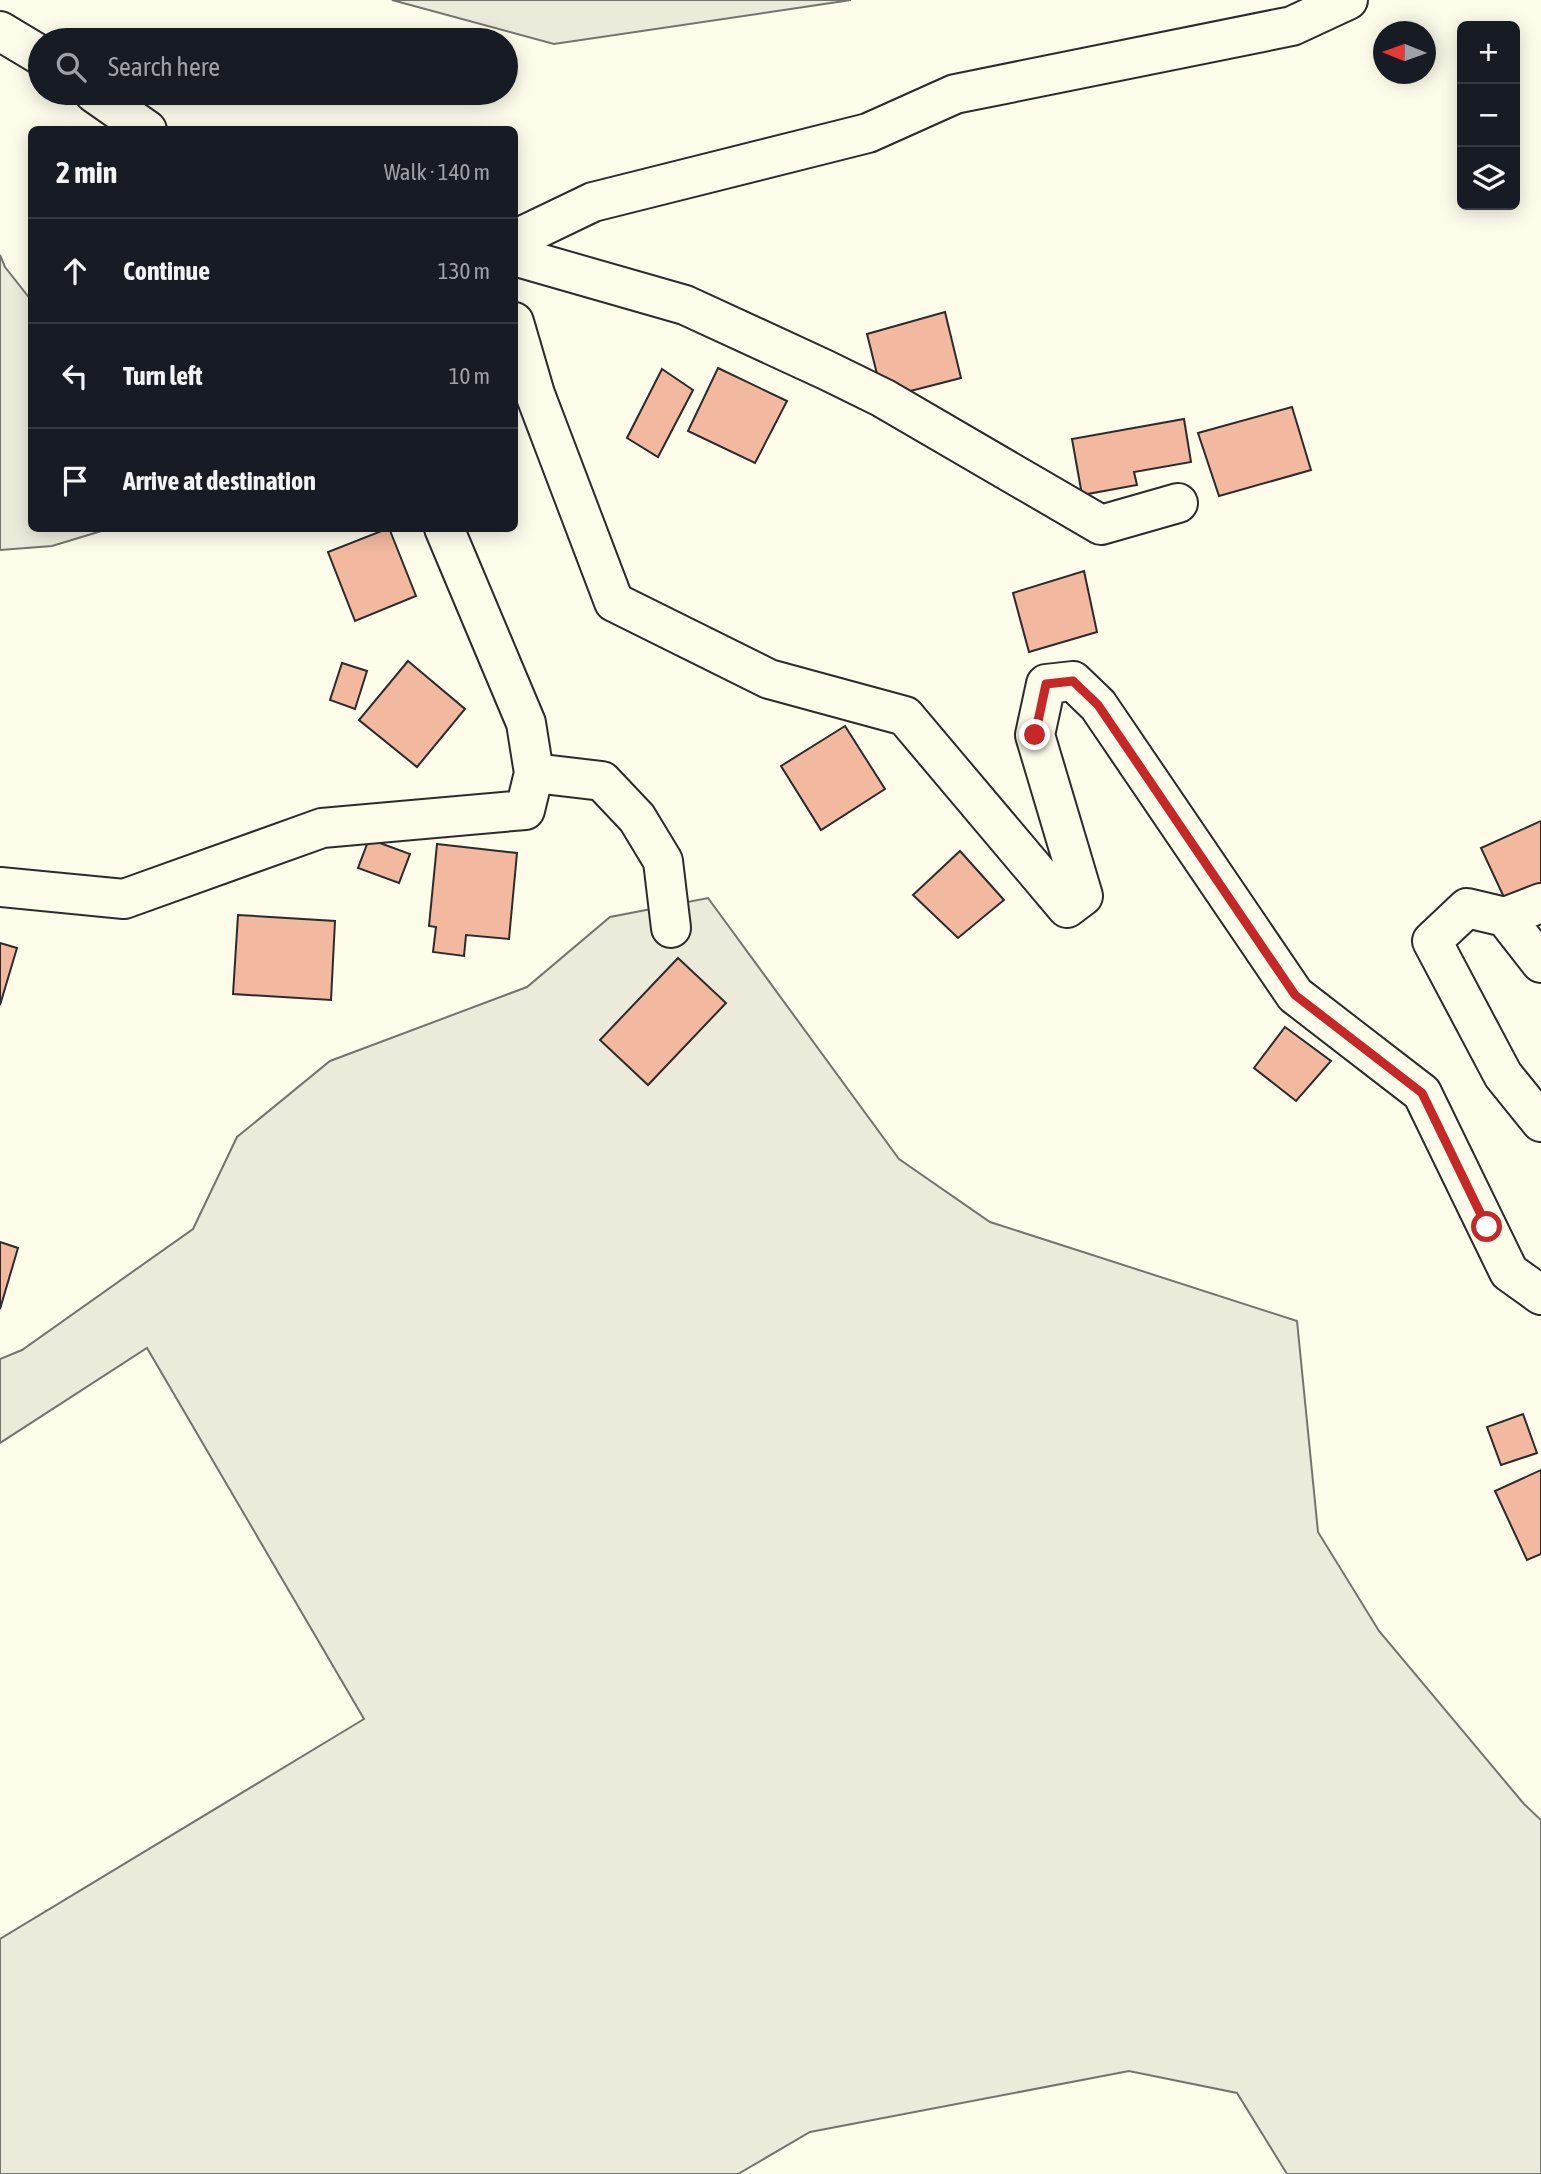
<!DOCTYPE html>
<html lang="en">
<head>
<meta charset="utf-8">
<style>
	:root { --surface:#171b24; --page:#242831; --text:#f1f3f6; --muted:#9ea1a6; --line:#363941 }
	body { margin:0; font-family:"Asap Condensed",sans-serif; background:var(--page); color:var(--text) }
	.controls { position:absolute; right:21px; top:21px; display:grid; overflow:hidden; border-radius:10px; box-shadow:0 4px 18px #0003 }
	.controls button { width:63px; height:63px; display:grid; place-items:center; padding:0; border:0; border-bottom:2px solid var(--line); background:var(--surface); color:var(--text); font:35px sans-serif }
	.compass { position:absolute; left:1373px; top:21px; width:63px; height:63px; border-radius:50%; background:var(--surface); box-shadow:0 4px 18px #0003; rotate:271deg }
	.stop { position:absolute; width:21px; height:21px; margin:-16px; border:5px solid #c62828; border-radius:50%; background:#fff }
	.stop.end { background:#c62828; border-color:#fff; box-shadow:0 2px 7px #0008 }
	.list { margin:0; padding:0; list-style:none }
	h2 { display:flex; justify-content:space-between; align-items:center; height:91px; margin:0; padding:0 28px; font-size:30px }
	h2 small { font-size:23px; font-weight:400; color:var(--muted) }
	.list li { display:grid; grid-template-columns:46px 1fr auto; gap:21px; align-items:center; box-sizing:border-box; height:105px; padding:0 28px; border-top:2px solid var(--line) }
	.list b { display:block; font-size:26px; white-space:nowrap }
	.list em { font-size:23px; font-style:normal; color:var(--muted) }
	.icon { flex:none; width:38px; height:38px; fill:none; stroke:currentColor; stroke-width:2; stroke-linecap:round; stroke-linejoin:round }
	.map { position:relative; flex:none; width:1541px; height:2174px; overflow:hidden }
	.search { position:absolute; background:var(--surface); box-shadow:0 4px 18px #0003; left:28px; top:28px; width:490px; height:77px; display:flex; align-items:center; gap:18px; box-sizing:border-box; padding:0 24px; border-radius:38px; color:var(--muted); font-size:26px }
	.panel { position:absolute; background:var(--surface); box-shadow:0 4px 18px #0003; left:28px; top:126px; width:490px; height:406px; border-radius:10px }
	.map>svg:first-child { display:block }
	.green { fill:#ecebdb; stroke:#74746e; stroke-width:2 }
	.building { fill:#f2b8a0; stroke:#2b2b2b; stroke-width:2 }
	.lines { fill:none; stroke-linecap:round; stroke-linejoin:round }
	.minor-casing { stroke:#2b2b2b; stroke-width:42 }
	.minor { stroke:#fdfbea; stroke-width:38 }
	.route { stroke:#c62828; stroke-width:9 }
</style>
</head>
<body>
<div class="map">
<svg width="1541" height="2174" viewBox="0 0 1541 2174">
	<rect width="100%" height="100%" fill="#fdfbea"/>
	<!-- green -->
	<g class="green">
		<polygon points="392,0 851,0 554,44"/>
		<polygon points="0,255 5,267 31,300 32,528 108,529 52,546 0,550"/>
		<polygon points="708,898 899,1159 990,1222 1297,1321 1318,1532 1379,1631 1524,1804 1541,1820 1541,2174 1287,2174 1237,2093 1129,2071 810,2132 738,2174 0,2174 0,1939 364,1719 147,1348 0,1443 0,1359 22,1350 193,1229 237,1137 330,1061 527,987 610,917"/>
	</g>
	<!-- building -->
	<g class="building">
		<polygon points="945,312 961,378 883,398 867,334"/>
		<polygon points="718,368 787,401 755,463 688,431"/>
		<polygon points="662,369 693,390 658,457 627,438"/>
		<polygon points="1292,407 1311,470 1219,496 1198,433"/>
		<polygon points="1184,419 1191,462 1134,472 1137,485 1082,495 1072,439"/>
		<polygon points="389,528 416,596 355,621 328,552"/>
		<polygon points="1084,571 1097,632 1029,652 1013,593"/>
		<polygon points="408,661 465,709 417,767 359,720"/>
		<polygon points="342,663 367,671 355,709 330,700"/>
		<polygon points="845,726 885,789 821,830 781,766"/>
		<polygon points="1541,821 1541,891 1508,906 1481,848"/>
		<polygon points="369,839 410,854 399,883 358,868"/>
		<polygon points="437,844 517,853 509,939 466,935 464,956 433,952 436,927 429,926"/>
		<polygon points="960,851 1004,900 958,938 913,895"/>
		<polygon points="238,915 335,921 331,1000 233,994"/>
		<polygon points="0,943 17,948 0,1005"/>
		<polygon points="678,958 726,1003 648,1085 600,1040"/>
		<polygon points="1285,1027 1331,1061 1296,1101 1254,1068"/>
		<polygon points="0,1242 18,1248 0,1309"/>
		<polygon points="1523,1414 1537,1453 1501,1465 1487,1427"/>
		<polygon points="1541,1470 1541,1554 1527,1560 1495,1491"/>
	</g>
	<g class="lines">
		<!-- minor casing -->
		<g class="minor-casing">
			<g id="minor">
				<polyline points="0,31 40,55"/>
				<polyline points="94,93 147,130"/>
				<polyline points="514,240 593,202 868,133 955,94 1292,26 1348,0"/>
				<polyline points="514,256 685,305 826,370 883,398 1101,525 1178,503"/>
				<polyline points="514,322 535,394 614,602 769,679 905,716 1067,908 1083,896 1035,735 1046,684 1073,681 1098,705 1295,995 1422,1093 1509,1272 1541,1295"/>
				<polyline points="534,773 602,781 637,818 663,861 671,928"/>
				<polyline points="0,887 124,899 322,828 525,810 534,773 526,723 444,528"/>
				<polyline points="1505,917 1541,903"/>
				<polyline points="1541,963 1505,917 1467,908 1432,941 1503,1075 1541,1122"/>
			</g>
		</g>
		<!-- minor -->
		<use href="#minor" class="minor"/>
	</g>
	<g class="lines">
		<!-- route -->
		<polyline class="route" points="1035,735 1046,684 1073,681 1098,705 1295,995 1422,1093 1487,1227"/>
	</g>
</svg>
<div class="controls">
<button>+</button>
<button>−</button>
<button><svg class="icon" aria-label="layers" viewBox="0 0 24 24"><path d="M12 4l9 5-9 5-9-5zM3 14l9 5 9-5"/></svg></button>
</div>
<svg class="compass" viewBox="-18 -18 36 36"><path d="M0-13l5 13h-10z" fill="#e53935"/><path d="M0 13l5-13h-10z" fill="#9ea1a6"/></svg>
<div class="stop" style="left:1487px;top:1227px"></div>
<div class="stop end" style="left:1035px;top:735px"></div>
<div class="search"><svg class="icon" aria-label="search" viewBox="0 0 24 24"><circle cx="10" cy="10" r="6"/><path d="M15 15l6 6"/></svg>Search here</div>
<section class="panel">
<h2>2 min<small>Walk · 140 m</small></h2>
<ul class="list">
<li><svg class="icon" aria-label="ahead" viewBox="0 0 24 24"><path d="M12 20V5M6 11l6-6 6 6"/></svg><div><b>Continue</b></div><em>130 m</em></li>
<li><svg class="icon" aria-label="left" viewBox="0 0 24 24"><path d="M17 20v-9H6M10 6l-5 5 5 5"/></svg><div><b>Turn left</b></div><em>10 m</em></li>
<li><svg class="icon" aria-label="arrive" viewBox="0 0 24 24"><path d="M6 21V4h12l-3 4 3 4H6"/></svg><div><b>Arrive at destination</b></div></li>
</ul>
</section>
</div>
</body>
</html>
